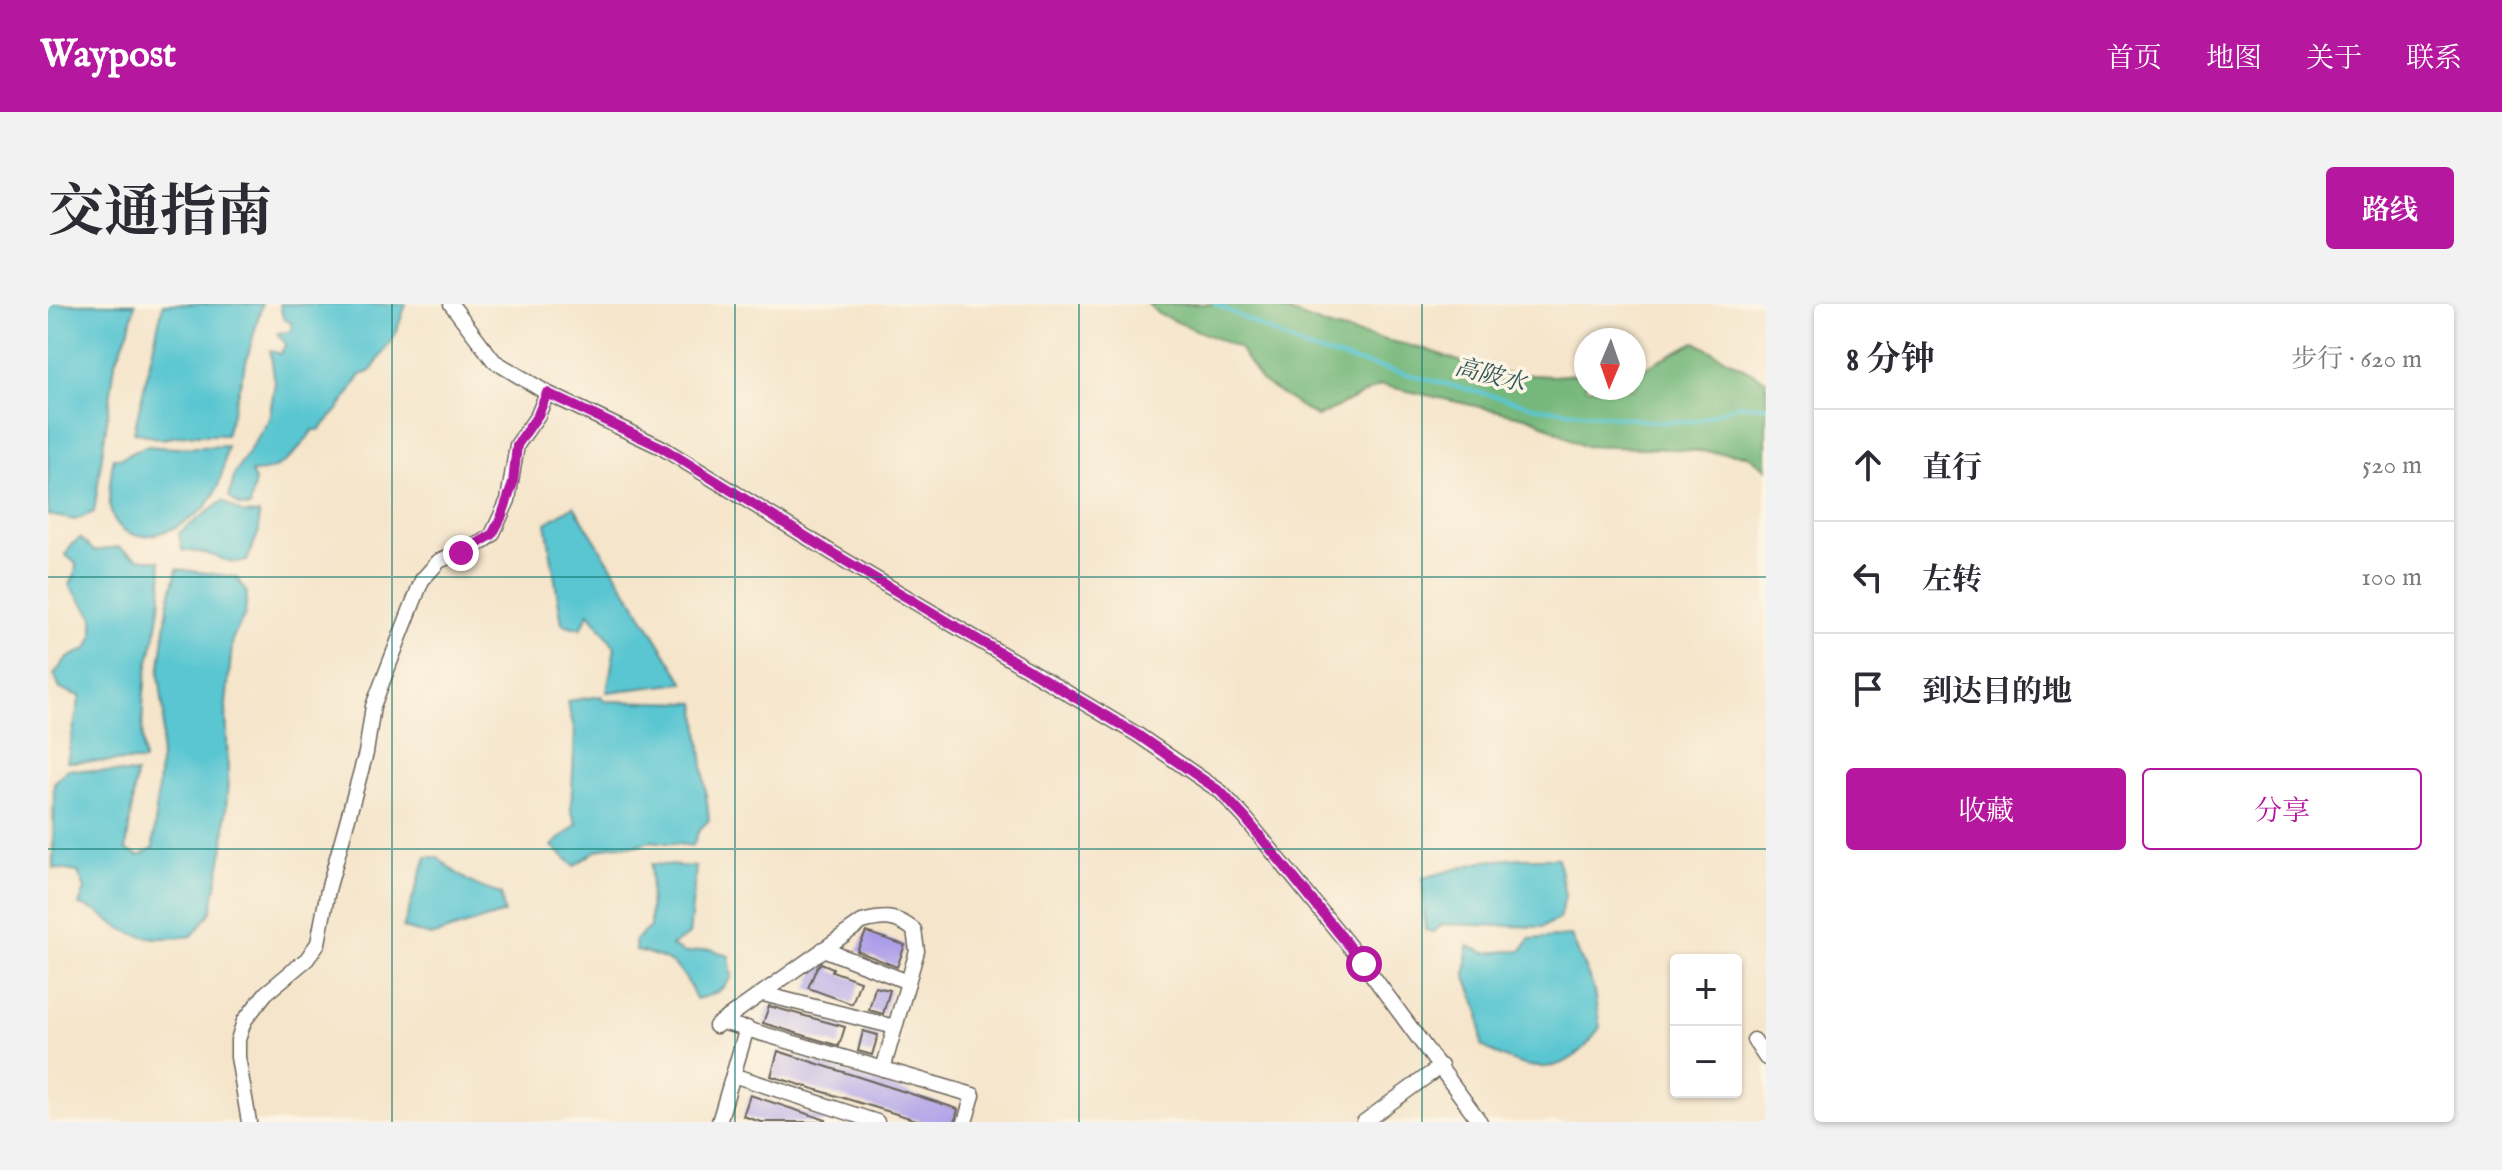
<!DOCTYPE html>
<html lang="zh">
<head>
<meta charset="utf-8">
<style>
	:root { --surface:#fff; --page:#f2f2f3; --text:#2b2b33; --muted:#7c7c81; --line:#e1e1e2; --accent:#b5179e }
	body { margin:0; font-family:"IM FELL English","Noto Serif SC",serif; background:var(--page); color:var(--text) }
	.controls { position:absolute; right:24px; bottom:24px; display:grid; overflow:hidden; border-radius:8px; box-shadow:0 2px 6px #0004 }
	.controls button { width:72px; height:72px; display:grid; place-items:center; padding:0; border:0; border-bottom:2px solid var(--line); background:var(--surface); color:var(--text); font:40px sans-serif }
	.compass { position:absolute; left:1526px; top:24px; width:72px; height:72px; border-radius:50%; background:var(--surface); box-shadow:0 2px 6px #0004; rotate:182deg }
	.stop { position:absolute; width:24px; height:24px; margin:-18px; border:6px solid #b5179e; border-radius:50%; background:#fff }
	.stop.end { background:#b5179e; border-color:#fff; box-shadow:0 2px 8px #0008 }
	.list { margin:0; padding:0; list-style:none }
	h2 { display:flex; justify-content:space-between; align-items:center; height:104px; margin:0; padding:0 32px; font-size:34px }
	h2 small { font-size:26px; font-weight:400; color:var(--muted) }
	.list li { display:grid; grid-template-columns:52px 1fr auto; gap:24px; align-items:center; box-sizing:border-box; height:112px; padding:0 32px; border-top:2px solid var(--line) }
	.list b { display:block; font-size:30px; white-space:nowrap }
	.list em { font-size:26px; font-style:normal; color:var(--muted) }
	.actions { display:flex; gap:16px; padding:24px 32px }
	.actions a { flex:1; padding:18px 0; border:2px solid var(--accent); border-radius:8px; text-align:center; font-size:28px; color:var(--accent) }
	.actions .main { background:var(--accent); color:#fff }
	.icon { flex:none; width:44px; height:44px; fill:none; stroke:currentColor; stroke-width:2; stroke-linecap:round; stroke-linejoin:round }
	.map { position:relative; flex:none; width:1718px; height:818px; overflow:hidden; border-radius:8px }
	header { display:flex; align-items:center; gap:48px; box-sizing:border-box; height:112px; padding:0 40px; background:var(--accent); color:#fff }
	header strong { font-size:38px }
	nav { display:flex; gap:44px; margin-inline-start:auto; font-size:28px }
	.intro { display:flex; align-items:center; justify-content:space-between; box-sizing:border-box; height:192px; padding:0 48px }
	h1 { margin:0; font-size:56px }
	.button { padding:20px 36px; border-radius:8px; background:var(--accent); color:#fff; font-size:28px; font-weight:700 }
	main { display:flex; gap:48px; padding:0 48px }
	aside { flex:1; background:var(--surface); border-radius:8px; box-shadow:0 2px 6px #0004 }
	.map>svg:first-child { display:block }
	.forest { fill:#76b87c; stroke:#496a4c; stroke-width:2 }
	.water { fill:#5ac6d1; stroke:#3b7176; stroke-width:2 }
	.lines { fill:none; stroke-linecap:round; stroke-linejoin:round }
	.stream { stroke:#5ac6d1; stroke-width:4 }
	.building { fill:#aa9ce8 }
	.minor-casing { stroke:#686259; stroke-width:17 }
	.minor { stroke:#fff; stroke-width:14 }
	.route { stroke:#b5179e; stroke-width:10 }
	.grid { fill:none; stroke:#0f766e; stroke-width:2; stroke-opacity:0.55 }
	.labels { text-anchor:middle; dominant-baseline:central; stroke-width:7; stroke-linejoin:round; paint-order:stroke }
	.water-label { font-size:24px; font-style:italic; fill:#32585b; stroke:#fcf5e5 }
</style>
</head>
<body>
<header>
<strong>Waypost</strong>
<nav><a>首页</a><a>地图</a><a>关于</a><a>联系</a></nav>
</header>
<div class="intro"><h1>交通指南</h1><a class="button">路线</a></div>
<main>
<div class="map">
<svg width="1718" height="818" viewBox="0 0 1718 818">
	<rect width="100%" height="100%" fill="#fcf5e5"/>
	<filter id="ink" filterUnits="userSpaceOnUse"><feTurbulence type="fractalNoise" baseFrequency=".0125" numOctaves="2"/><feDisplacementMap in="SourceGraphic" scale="16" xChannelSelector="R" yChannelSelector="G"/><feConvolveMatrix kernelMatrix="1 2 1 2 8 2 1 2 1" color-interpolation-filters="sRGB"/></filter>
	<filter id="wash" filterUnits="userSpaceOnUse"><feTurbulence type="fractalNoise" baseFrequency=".006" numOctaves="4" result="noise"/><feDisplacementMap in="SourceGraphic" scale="32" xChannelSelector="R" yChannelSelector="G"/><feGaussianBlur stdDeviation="1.8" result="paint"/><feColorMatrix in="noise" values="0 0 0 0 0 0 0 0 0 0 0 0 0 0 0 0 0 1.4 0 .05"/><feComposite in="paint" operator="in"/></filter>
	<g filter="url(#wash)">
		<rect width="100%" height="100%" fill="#f5e5cb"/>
		<!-- forest -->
		<polygon class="forest" points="1100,0 1220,0 1285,24 1377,45 1445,69 1505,72 1538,69 1538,84 1586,84 1586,65 1596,64 1647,38 1718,76 1718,165 1699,151 1625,145 1535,142 1486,115 1333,81 1269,113 1213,77 1191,44 1110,10"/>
		<!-- water -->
		<g class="water">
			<polygon points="0,0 87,0 81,25 67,59 46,208 27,216 0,211"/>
			<polygon points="115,0 214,0 178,131 138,131 113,135 86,128"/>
			<path d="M 232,0 L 358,0 L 348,29 L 323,67 L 313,71 L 290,106 L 271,126 L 265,126 C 247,150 234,169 203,168 L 207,176 L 202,203 L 192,202 L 181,193 L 187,169 L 221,116 L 227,78 L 222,46 L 232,50 L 238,40 L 229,29 L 242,28 L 244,20 L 235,14 Z"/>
			<path d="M 97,142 L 127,144 L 179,142 C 176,161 173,185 159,201 C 137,225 74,254 62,204 C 59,190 64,169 65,154 L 74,154 Z"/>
			<path d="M 175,197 L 193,209 L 211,210 L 211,227 L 199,257 C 183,261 175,254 160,250 C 152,248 142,247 134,246 L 131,229 Z"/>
			<polygon points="526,202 636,379 559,388 567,343 541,309 533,325 514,320 498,219"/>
			<path d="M 32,234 L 46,247 L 70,243 L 90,254 L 112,257 C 117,290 109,325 101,357 C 94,386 93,428 96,457 L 19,458 L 32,392 L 12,385 L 6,371 L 18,355 L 40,344 L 45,334 L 45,312 L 21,281 L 27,271 L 28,260 L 18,251 L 23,241 Z"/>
			<path d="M 129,265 L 188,273 L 199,289 L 197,311 L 185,333 L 178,400 L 180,472 L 176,541 L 163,608 L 144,632 C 118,635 93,637 69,622 C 53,612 51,605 31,601 L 37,585 L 30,568 L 5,564 L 6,479 L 20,465 L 88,470 L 78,546 L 91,552 L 105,544 L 116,411 L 111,370 L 120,301 Z"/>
			<polygon points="553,392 556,397 648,399 661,516 651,526 645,542 603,537 586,542 566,541 548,547 526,562 504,542 529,520 523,506 527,428 519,397"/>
			<path d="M 378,553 L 390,553 C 409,572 427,583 453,590 L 456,609 L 383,632 L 355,624 Z"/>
			<polygon points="1475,554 1510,554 1517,592 1511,615 1494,623 1394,620 1386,628 1377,626 1375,574 1437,557"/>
			<path d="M 603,560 L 648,563 L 641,631 L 623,642 L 637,649 L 663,645 L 681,652 L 684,673 C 674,688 665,691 648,695 C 635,663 623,653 588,647 L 587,636 L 602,623 Z"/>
			<path d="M 1523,632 L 1545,683 L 1552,723 C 1520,776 1480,770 1434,742 L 1431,707 L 1418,673 L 1420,642 L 1438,649 L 1474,646 L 1482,635 Z"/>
		</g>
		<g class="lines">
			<!-- stream -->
			<polyline class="stream" points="1167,0 1259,45 1493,104 1610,118 1648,117 1690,101 1718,102"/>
		</g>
		<g id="blocks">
			<!-- building -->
			<g class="building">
				<polygon points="818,628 857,641 849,663 809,647"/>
				<polygon points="773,659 785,664 784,667 812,677 804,700 760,684 769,663"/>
				<polygon points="827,683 842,686 835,710 821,706"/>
				<polygon points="721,702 797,723 791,742 715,719"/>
				<polygon points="815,727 830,731 824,751 810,747"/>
				<polygon points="730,747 910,805 907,818 875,818 723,772"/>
				<polygon points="702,791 778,816 778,818 713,818 695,812"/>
			</g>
		</g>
	</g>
	<g filter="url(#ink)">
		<use href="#blocks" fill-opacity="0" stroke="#686259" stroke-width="2"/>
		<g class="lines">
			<!-- minor casing -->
			<g class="minor-casing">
				<g id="minor">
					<polyline points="403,0 446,57 499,89 613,143 786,250 1090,431 1173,488 1198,515 1316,660 1432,818"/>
					<polyline points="775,645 860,678"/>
					<polyline points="715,690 847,723"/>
					<polyline points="674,718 925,791 917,818"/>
					<path d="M 668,722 L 814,618 C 836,612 848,612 866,626 L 869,647 L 835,765"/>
					<polyline points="1706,736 1718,754"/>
					<polyline points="685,771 829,818"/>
					<polyline points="201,818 190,753 190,736 196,717 218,689 259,655 270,639 280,586 318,449 325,402 374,276 391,257 435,238 444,231 460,196 469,141 490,111 499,89"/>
					<polyline points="671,818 699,724"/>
					<polyline points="1316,818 1393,762"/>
				</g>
			</g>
			<!-- minor -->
			<use href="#minor" class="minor"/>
		</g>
	</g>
	<g class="lines" filter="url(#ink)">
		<!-- route -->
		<polyline class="route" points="413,249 444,231 453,214 465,179 469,141 490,111 499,89 613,143 786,250 1090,431 1173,488 1198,515 1316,660"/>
	</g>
	<!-- grid -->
	<path class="grid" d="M 344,0 L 344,818M 687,0 L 687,818M 1031,0 L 1031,818M 1374,0 L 1374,818M 0,273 L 1718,273M 0,545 L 1718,545"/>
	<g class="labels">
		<!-- water labels -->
		<g class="water-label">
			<text transform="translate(1442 72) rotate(14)">高陂水</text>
		</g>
	</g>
</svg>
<div class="controls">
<button>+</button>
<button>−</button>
</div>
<svg class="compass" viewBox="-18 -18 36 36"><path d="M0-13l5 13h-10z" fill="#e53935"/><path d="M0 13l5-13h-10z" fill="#7c7c81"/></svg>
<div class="stop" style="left:1316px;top:660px"></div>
<div class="stop end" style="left:413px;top:249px"></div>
</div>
<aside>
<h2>8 分钟<small>步行 · 620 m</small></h2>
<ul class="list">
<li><svg class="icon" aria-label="ahead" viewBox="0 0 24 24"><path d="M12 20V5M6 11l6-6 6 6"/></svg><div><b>直行</b></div><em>520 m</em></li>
<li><svg class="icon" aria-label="left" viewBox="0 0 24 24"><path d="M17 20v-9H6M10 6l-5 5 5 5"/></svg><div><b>左转</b></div><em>100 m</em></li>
<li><svg class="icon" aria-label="arrive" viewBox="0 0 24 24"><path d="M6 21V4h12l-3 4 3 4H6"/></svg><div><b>到达目的地</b></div></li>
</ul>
<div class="actions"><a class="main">收藏</a><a>分享</a></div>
</aside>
</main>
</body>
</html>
